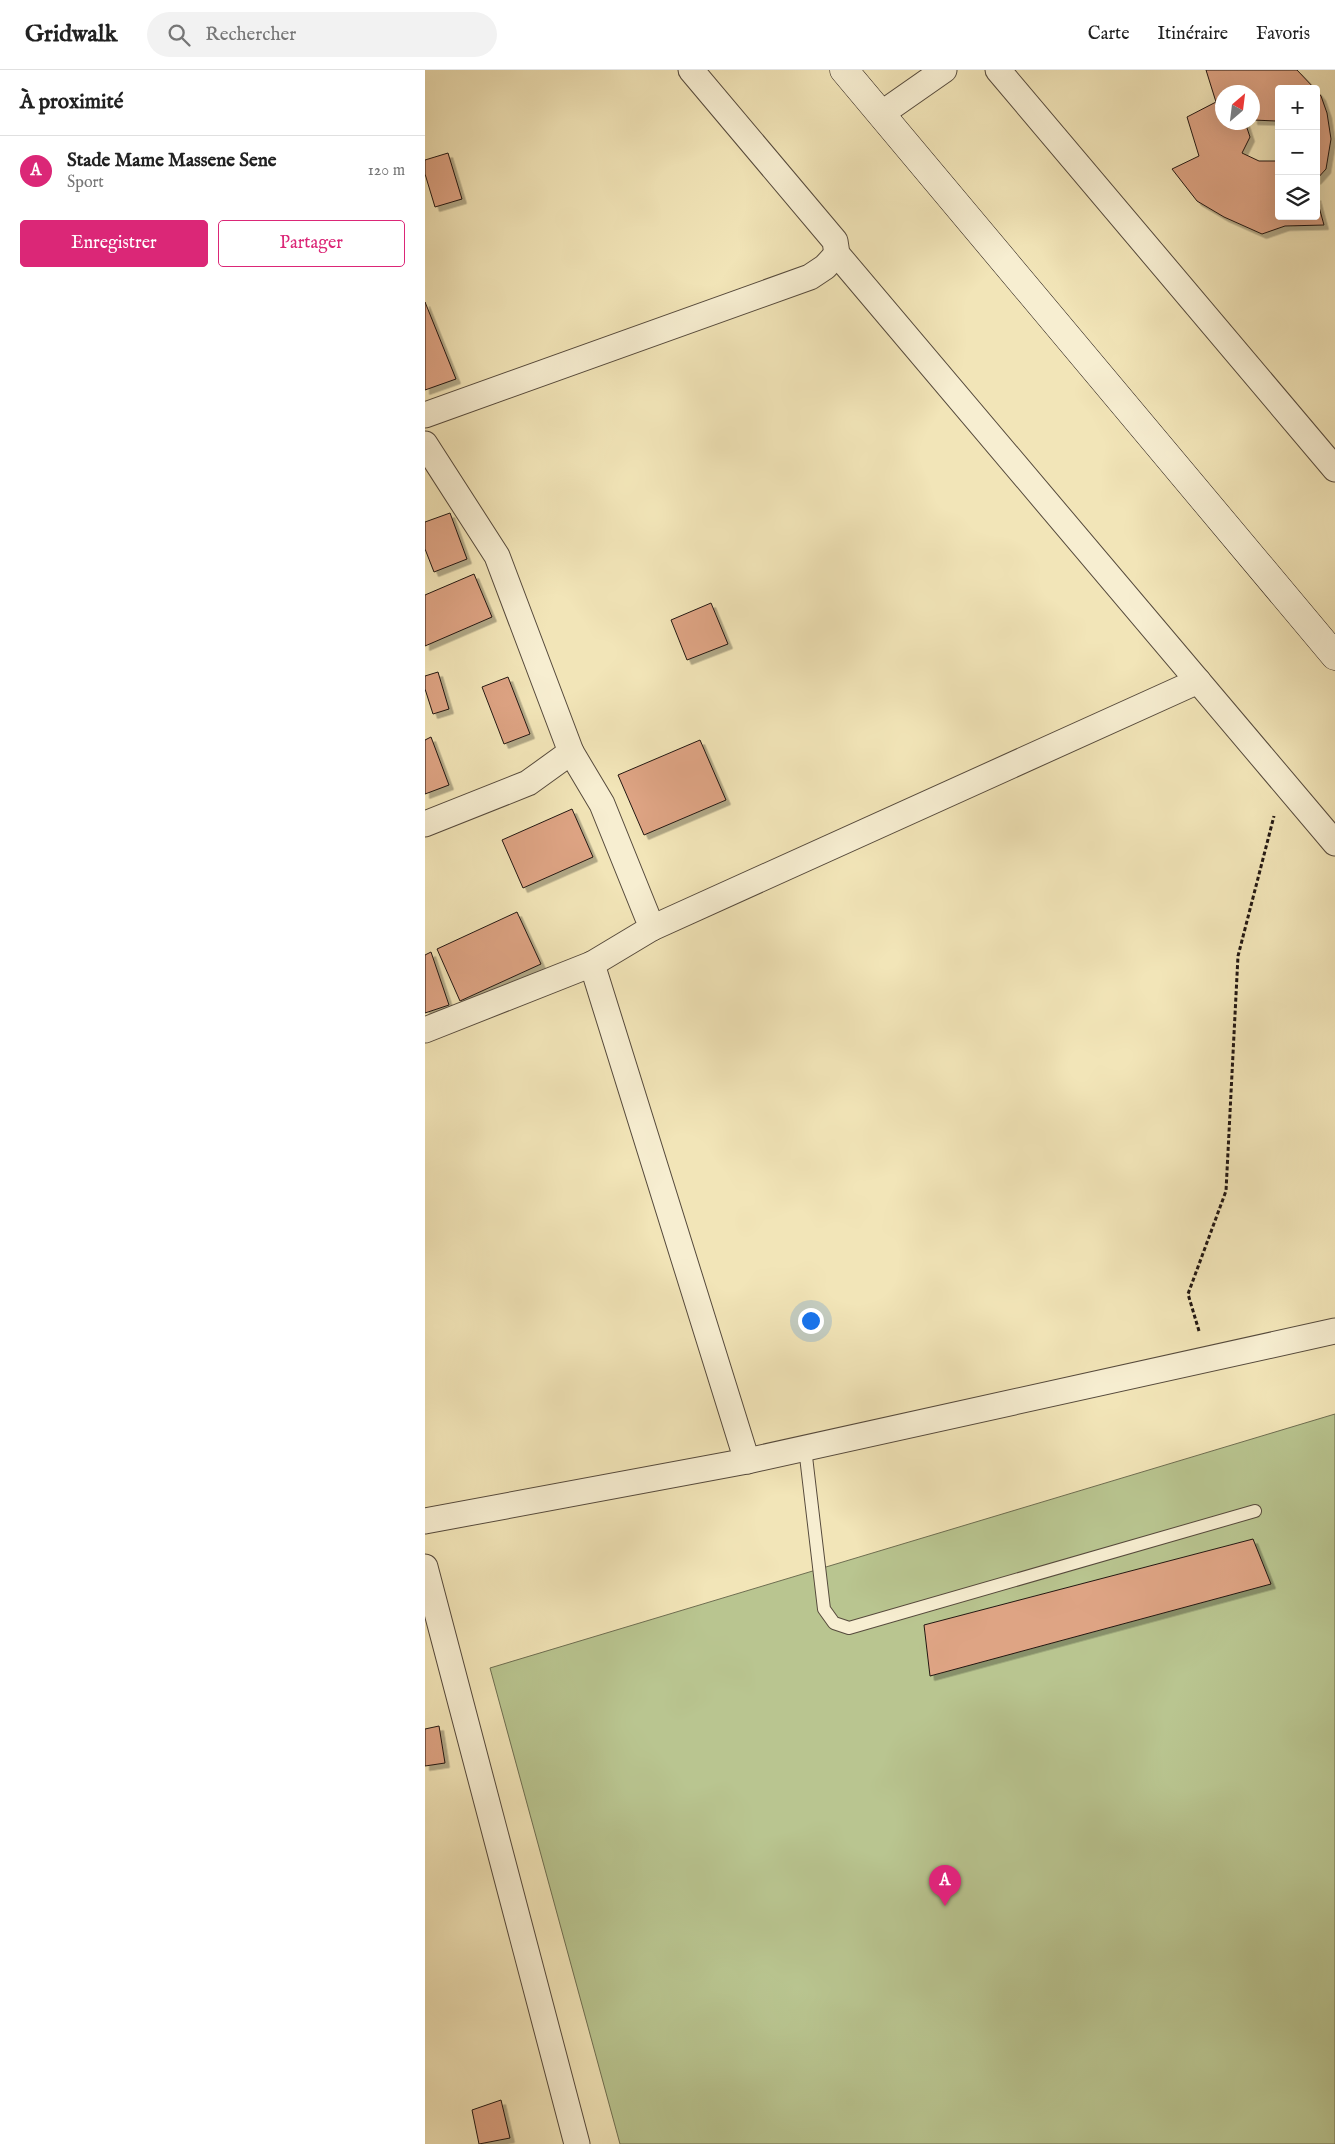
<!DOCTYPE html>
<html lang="fr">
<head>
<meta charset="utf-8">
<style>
	:root { --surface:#fff; --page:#f2f2f2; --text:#222; --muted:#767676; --line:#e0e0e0; --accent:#db2777 }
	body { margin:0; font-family:"IM FELL English",serif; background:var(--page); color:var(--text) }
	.controls { position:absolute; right:15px; top:15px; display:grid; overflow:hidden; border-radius:5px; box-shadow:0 5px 20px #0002 }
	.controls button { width:45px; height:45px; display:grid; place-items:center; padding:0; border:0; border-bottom:1px solid var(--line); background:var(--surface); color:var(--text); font:25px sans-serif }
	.compass { position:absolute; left:790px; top:15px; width:45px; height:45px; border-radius:50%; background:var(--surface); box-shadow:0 5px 20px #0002; rotate:28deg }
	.you { position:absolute; left:385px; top:1250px; width:18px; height:18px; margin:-12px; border:4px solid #fff; border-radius:50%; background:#1a73e8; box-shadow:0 0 0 8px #1a73e833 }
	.badge { display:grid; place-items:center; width:32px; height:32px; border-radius:50%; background:var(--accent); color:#fff; font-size:16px; font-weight:700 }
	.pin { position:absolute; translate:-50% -41px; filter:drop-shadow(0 1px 2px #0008) }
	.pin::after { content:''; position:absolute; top:26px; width:18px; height:15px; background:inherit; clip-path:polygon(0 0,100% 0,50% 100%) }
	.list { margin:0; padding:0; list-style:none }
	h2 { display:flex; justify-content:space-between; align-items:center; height:65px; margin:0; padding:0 20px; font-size:21px }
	h2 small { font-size:16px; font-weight:400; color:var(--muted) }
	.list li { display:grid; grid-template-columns:32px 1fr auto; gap:15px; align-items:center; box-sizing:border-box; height:70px; padding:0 20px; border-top:1px solid var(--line) }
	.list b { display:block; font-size:19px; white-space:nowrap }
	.list p { margin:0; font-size:16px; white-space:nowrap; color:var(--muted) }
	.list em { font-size:16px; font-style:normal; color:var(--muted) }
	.actions { display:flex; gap:10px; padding:15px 20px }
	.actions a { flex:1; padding:11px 0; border:1px solid var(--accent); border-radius:5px; text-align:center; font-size:18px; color:var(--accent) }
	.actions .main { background:var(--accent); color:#fff }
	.icon { flex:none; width:28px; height:28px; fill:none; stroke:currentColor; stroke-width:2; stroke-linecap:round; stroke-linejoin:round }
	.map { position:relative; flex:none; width:910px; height:2074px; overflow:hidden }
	header { display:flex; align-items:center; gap:30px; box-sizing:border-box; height:70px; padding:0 25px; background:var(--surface); border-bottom:1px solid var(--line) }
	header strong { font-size:24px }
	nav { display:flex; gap:28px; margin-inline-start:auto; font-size:18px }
	.search { width:350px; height:45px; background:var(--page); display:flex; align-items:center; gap:12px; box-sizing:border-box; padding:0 18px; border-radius:28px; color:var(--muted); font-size:19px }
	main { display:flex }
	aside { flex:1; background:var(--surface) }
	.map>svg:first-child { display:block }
	.green { fill:#b9c590; stroke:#6e6e51 }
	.building { fill:#dea484; stroke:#221712; filter:url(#shadow) }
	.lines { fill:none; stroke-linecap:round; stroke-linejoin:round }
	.lane-casing { stroke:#564a3c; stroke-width:14 }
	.street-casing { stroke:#564a3c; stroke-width:27 }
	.secondary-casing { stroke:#221712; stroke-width:29 }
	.path { stroke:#221712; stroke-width:3; stroke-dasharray:4 2.5; stroke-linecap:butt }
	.lane { stroke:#f7eed1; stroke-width:12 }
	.street { stroke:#f7eed1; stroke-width:25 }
	.secondary { stroke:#f7eed1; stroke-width:28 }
</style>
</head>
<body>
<header>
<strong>Gridwalk</strong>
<div class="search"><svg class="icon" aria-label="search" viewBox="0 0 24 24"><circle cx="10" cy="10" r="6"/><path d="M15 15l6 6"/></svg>Rechercher</div>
<nav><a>Carte</a><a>Itinéraire</a><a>Favoris</a></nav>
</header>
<main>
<aside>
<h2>À proximité<small></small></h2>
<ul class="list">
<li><span class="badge">A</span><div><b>Stade Mame Massene Sene</b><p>Sport</p></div><em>120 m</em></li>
</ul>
<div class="actions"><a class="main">Enregistrer</a><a>Partager</a></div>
</aside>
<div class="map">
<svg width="910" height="2074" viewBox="0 0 910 2074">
	<defs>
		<filter id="shadow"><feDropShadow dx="4.5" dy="4.5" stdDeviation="0" flood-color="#0004"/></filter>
	</defs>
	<rect width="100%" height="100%" fill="#f2e5b8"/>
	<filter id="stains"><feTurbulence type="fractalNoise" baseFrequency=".004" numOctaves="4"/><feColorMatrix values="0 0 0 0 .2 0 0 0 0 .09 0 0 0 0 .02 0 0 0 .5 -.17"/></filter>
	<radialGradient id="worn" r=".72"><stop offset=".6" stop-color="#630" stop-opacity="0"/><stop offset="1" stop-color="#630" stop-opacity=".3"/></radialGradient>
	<!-- green -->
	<polygon class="green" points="910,1344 910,2074 195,2074 65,1598"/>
	<!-- building -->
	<g class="building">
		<polygon points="781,0 872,0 890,19 854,19 854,53 851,51 828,50 828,22 798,22 798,52 820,52 825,67 817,83 834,91 854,91 854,146 891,146 891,126 899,155 860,156 837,164 799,147 772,131 747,99 774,86 762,47 791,32"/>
		<polygon points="891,20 896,26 902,43 906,69 901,99 891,110"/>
		<polygon points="23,83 37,129 10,137 0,104 0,90"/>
		<polygon points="0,232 31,309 0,320"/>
		<polygon points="25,443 42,489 9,502 0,479 0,452"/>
		<polygon points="49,504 67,547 0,576 0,525"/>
		<polygon points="286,533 303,574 262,590 246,550"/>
		<polygon points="13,602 24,639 8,644 0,619 0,606"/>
		<polygon points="83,607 105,664 79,674 57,617"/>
		<polygon points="6,667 24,715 0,724 0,670"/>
		<polygon points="275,670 301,730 219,765 193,705"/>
		<polygon points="147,739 168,787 98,818 77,770"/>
		<polygon points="92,842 116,894 35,931 12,879"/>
		<polygon points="6,882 24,935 0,943 0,885"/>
		<polygon points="828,1469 846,1514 505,1606 499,1555"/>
		<polygon points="14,1656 20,1693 0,1696 0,1659"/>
		<polygon points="76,2030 85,2068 54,2074 47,2040"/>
	</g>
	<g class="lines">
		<!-- lane casing -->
		<g class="lane-casing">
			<polyline id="lane" points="380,1378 399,1539 409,1553 424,1558 830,1441"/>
		</g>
		<!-- street casing -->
		<g class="street-casing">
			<g id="street">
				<polyline points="266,0 410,171 412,184 910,773"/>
				<polyline points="573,0 910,399"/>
				<polyline points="456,44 519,0"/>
				<polyline points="0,345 385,207 400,197 412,184"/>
				<polyline points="0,374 72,486 146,682 103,713 0,754"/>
				<polyline points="227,858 773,611"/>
				<polyline points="167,894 322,1391"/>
				<polyline points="0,960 167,894 227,858 177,734 146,682"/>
				<polyline points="0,1451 322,1391 910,1261"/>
				<polyline points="0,1497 152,2074"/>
			</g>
		</g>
		<!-- secondary casing -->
		<g class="secondary-casing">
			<polyline id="secondary" points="419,0 910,586"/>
		</g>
		<!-- path -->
		<polyline class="path" points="774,1261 763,1224 801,1121 813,886 849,746"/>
		<!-- lane -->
		<use href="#lane" class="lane"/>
		<!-- street -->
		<use href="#street" class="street"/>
		<!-- secondary -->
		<use href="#secondary" class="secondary"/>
	</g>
	<rect width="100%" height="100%" filter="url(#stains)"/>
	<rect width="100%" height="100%" fill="url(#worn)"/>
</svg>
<div class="controls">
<button>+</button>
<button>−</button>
<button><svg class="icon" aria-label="layers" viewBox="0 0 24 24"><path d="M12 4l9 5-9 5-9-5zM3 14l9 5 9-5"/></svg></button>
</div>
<svg class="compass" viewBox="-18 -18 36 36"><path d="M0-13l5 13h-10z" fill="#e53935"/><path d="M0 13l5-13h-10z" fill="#767676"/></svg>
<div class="you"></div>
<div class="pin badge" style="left:520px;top:1836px">A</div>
</div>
</main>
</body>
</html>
